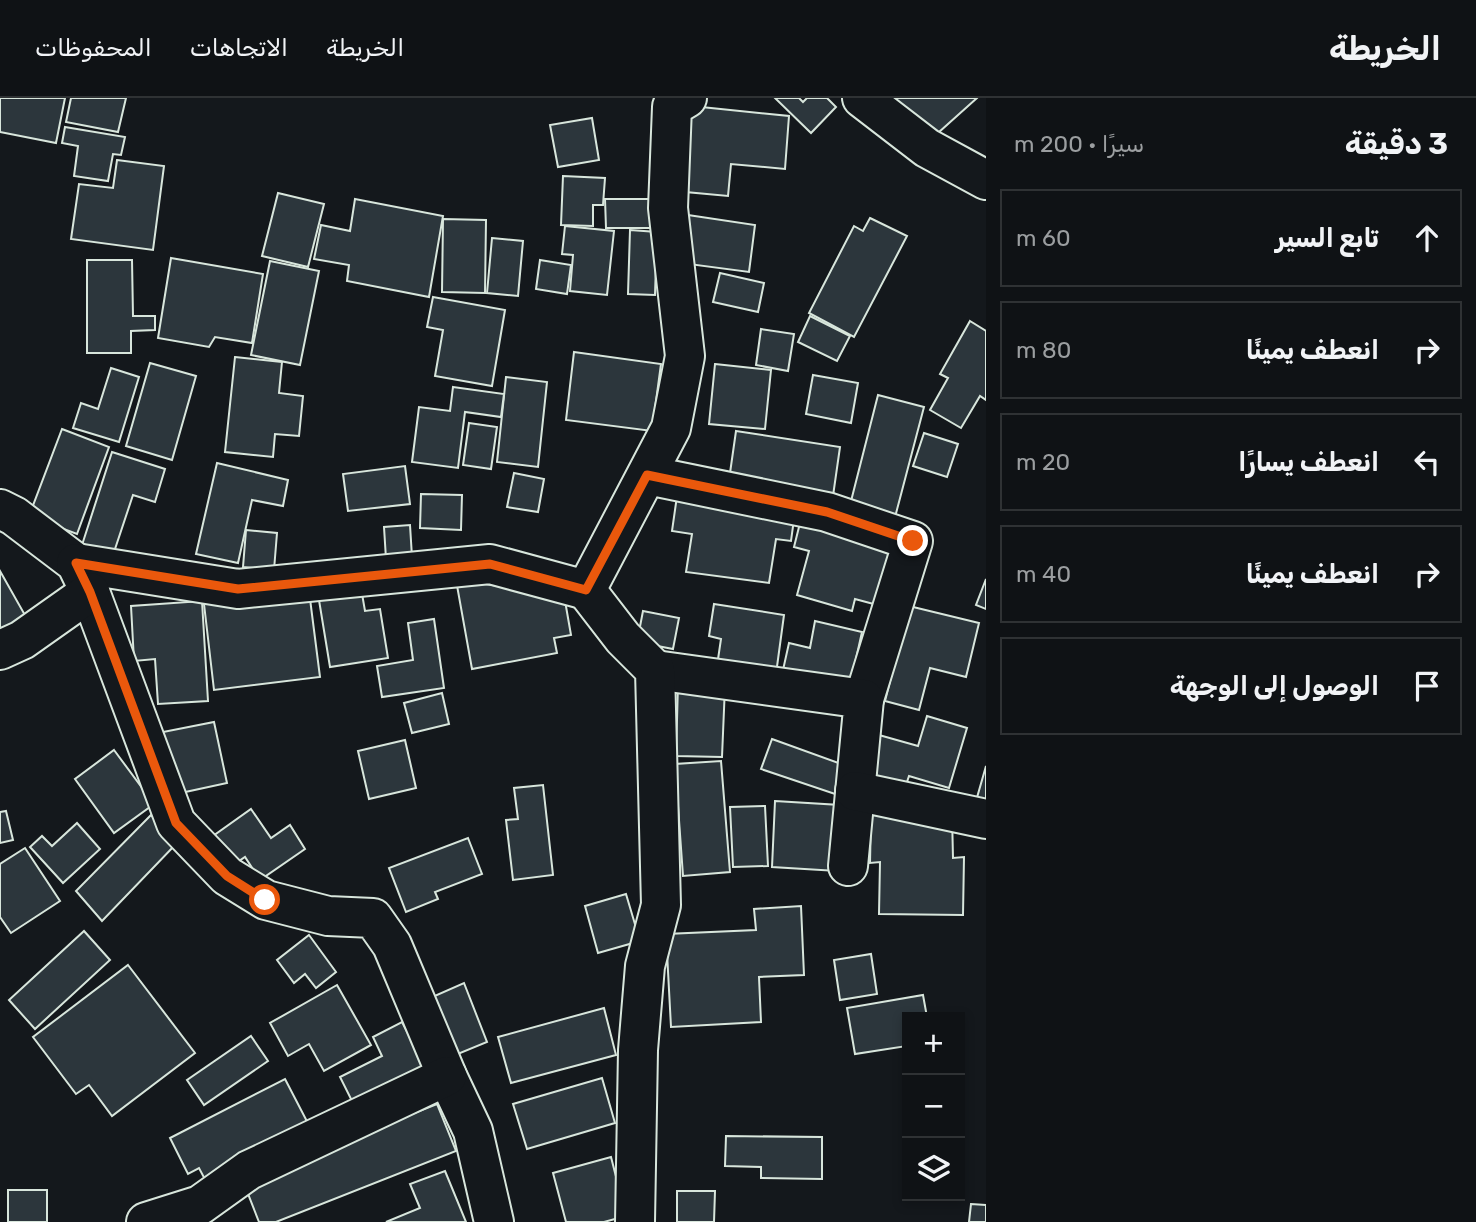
<!DOCTYPE html>
<html lang="ar">
<head>
<meta charset="utf-8">
<style>
	:root { --surface:#0f1215; --page:#1d2022; --text:#f1f3f6; --muted:#9b9ea0; --line:#2f3234 }
	body { margin:0; font-family:Rubik,Vazirmatn,sans-serif; background:var(--page); color:var(--text); direction:rtl }
	.controls { position:absolute; right:21px; bottom:21px; display:grid; overflow:hidden; border-radius:0px; box-shadow:0 4px 10px #0003 }
	.controls button { width:63px; height:63px; display:grid; place-items:center; padding:0; border:0; border-bottom:2px solid var(--line); background:var(--surface); color:var(--text); font:35px sans-serif }
	.stop { position:absolute; width:21px; height:21px; margin:-16px; border:5px solid #ea580c; border-radius:50%; background:#fff }
	.stop.end { background:#ea580c; border-color:#fff; box-shadow:0 2px 7px #0008 }
	.list { margin:0; padding:0; list-style:none }
	h2 { display:flex; justify-content:space-between; align-items:center; height:91px; margin:0; padding:0 28px; font-size:30px }
	h2 small { font-size:23px; font-weight:400; color:var(--muted) }
	.list li { display:grid; grid-template-columns:46px 1fr auto; gap:21px; align-items:center; box-sizing:border-box; height:98px; margin:0 14px 14px; padding:0 14px; border:2px solid var(--line); border-radius:0px }
	.list b { display:block; font-size:26px; white-space:nowrap }
	.list em { font-size:23px; font-style:normal; color:var(--muted) }
	.icon { flex:none; width:38px; height:38px; fill:none; stroke:currentColor; stroke-width:2; stroke-linecap:round; stroke-linejoin:round }
	.map { position:relative; flex:none; width:986px; height:1124px; overflow:hidden; direction:ltr }
	header { display:flex; align-items:center; gap:42px; box-sizing:border-box; height:98px; padding:0 35px; background:var(--surface); border-bottom:2px solid var(--line) }
	header strong { font-size:33px }
	nav { display:flex; gap:38px; margin-inline-start:auto; font-size:24px }
	main { display:flex }
	aside { flex:1; background:var(--surface) }
	.map>svg:first-child { display:block }
	.building { fill:#2c363c; stroke:#d8e6dc; stroke-width:2 }
	.lines { fill:none; stroke-linecap:round; stroke-linejoin:round }
	.minor-casing { stroke:#d8e6dc; stroke-width:42 }
	.minor { stroke:#14181c; stroke-width:38 }
	.route { stroke:#ea580c; stroke-width:9 }
</style>
</head>
<body>
<header>
<strong>الخريطة</strong>
<nav><a>الخريطة</a><a>الاتجاهات</a><a>المحفوظات</a></nav>
</header>
<main>
<aside>
<h2>3 دقيقة<small>سيرًا · 200 m</small></h2>
<ul class="list">
<li><svg class="icon" aria-label="ahead" viewBox="0 0 24 24"><path d="M12 20V5M6 11l6-6 6 6"/></svg><div><b>تابع السير</b></div><em>60 m</em></li>
<li><svg class="icon" aria-label="right" viewBox="0 0 24 24"><path d="M7 20v-9h11M14 6l5 5-5 5"/></svg><div><b>انعطف يمينًا</b></div><em>80 m</em></li>
<li><svg class="icon" aria-label="left" viewBox="0 0 24 24"><path d="M17 20v-9H6M10 6l-5 5 5 5"/></svg><div><b>انعطف يسارًا</b></div><em>20 m</em></li>
<li><svg class="icon" aria-label="right" viewBox="0 0 24 24"><path d="M7 20v-9h11M14 6l5 5-5 5"/></svg><div><b>انعطف يمينًا</b></div><em>40 m</em></li>
<li><svg class="icon" aria-label="arrive" viewBox="0 0 24 24"><path d="M6 21V4h12l-3 4 3 4H6"/></svg><div><b>الوصول إلى الوجهة</b></div></li>
</ul>
</aside>
<div class="map">
<svg width="986" height="1124" viewBox="0 0 986 1124">
	<rect width="100%" height="100%" fill="#14181c"/>
	<!-- building -->
	<g class="building">
		<polygon points="0,0 65,0 56,45 0,34"/>
		<polygon points="71,0 126,0 118,34 66,24"/>
		<polygon points="775,0 799,0 803,4 807,0 827,0 836,9 811,35"/>
		<polygon points="891,0 977,0 929,43"/>
		<polygon points="682,7 789,18 785,71 731,66 728,98 675,93"/>
		<polygon points="592,20 599,62 558,69 550,27"/>
		<polygon points="65,29 125,39 121,57 113,56 108,83 74,78 78,48 62,45"/>
		<polygon points="117,62 164,68 153,152 71,141 79,86 113,90"/>
		<polygon points="563,78 605,80 603,107 593,107 593,128 561,127"/>
		<polygon points="278,95 324,106 308,169 262,158"/>
		<polygon points="355,101 443,118 429,199 347,183 349,167 314,161 321,127 350,133"/>
		<polygon points="605,101 650,101 650,130 606,130"/>
		<polygon points="688,117 755,127 749,174 681,165"/>
		<polygon points="870,120 907,138 854,239 809,215 854,128 863,133"/>
		<polygon points="443,121 486,122 485,195 442,194"/>
		<polygon points="565,128 614,133 607,197 570,193 573,157 562,156"/>
		<polygon points="630,132 657,134 655,197 628,196"/>
		<polygon points="492,140 523,143 518,198 487,195"/>
		<polygon points="171,160 263,176 252,245 215,239 209,249 158,240"/>
		<polygon points="87,162 132,162 133,218 155,218 155,232 131,233 131,255 87,255"/>
		<polygon points="540,162 571,167 567,196 536,191"/>
		<polygon points="270,163 319,173 300,267 251,257"/>
		<polygon points="720,175 764,185 758,214 713,204"/>
		<polygon points="433,199 505,212 492,288 435,278 443,232 427,229"/>
		<polygon points="810,218 850,238 837,263 798,244"/>
		<polygon points="970,223 986,233 986,302 980,298 961,330 930,312 948,280 940,276"/>
		<polygon points="761,231 794,236 788,273 756,267"/>
		<polygon points="574,254 661,266 652,333 566,322"/>
		<polygon points="235,259 282,264 279,295 303,298 299,338 275,336 273,359 225,354"/>
		<polygon points="150,265 196,278 172,362 126,348"/>
		<polygon points="715,266 771,272 765,331 709,326"/>
		<polygon points="111,270 139,279 119,344 73,330 81,305 98,311"/>
		<polygon points="813,277 858,285 851,325 806,316"/>
		<polygon points="506,279 547,284 538,369 497,364"/>
		<polygon points="453,289 504,296 501,319 465,314 458,370 412,364 419,309 450,313"/>
		<polygon points="878,297 924,309 894,423 849,411"/>
		<polygon points="469,325 497,329 491,371 463,367"/>
		<polygon points="62,331 109,349 77,436 29,418"/>
		<polygon points="736,333 840,349 832,405 728,389"/>
		<polygon points="924,335 958,346 947,379 913,368"/>
		<polygon points="112,354 165,371 155,404 133,397 113,457 82,447"/>
		<polygon points="217,365 288,382 283,408 252,402 238,465 196,456"/>
		<polygon points="405,368 410,406 348,413 343,376"/>
		<polygon points="514,375 544,381 538,414 507,409"/>
		<polygon points="421,396 462,397 461,432 420,430"/>
		<polygon points="677,398 795,414 791,443 776,441 769,485 686,474 692,436 672,433"/>
		<polygon points="801,421 897,448 881,508 855,501 852,513 797,497 809,453 794,449"/>
		<polygon points="410,427 412,459 386,461 384,429"/>
		<polygon points="246,432 277,435 274,472 243,469"/>
		<polygon points="0,473 30,526 0,543"/>
		<polygon points="986,481 986,511 976,507"/>
		<polygon points="456,482 564,497 571,537 554,540 557,555 472,571"/>
		<polygon points="361,490 365,513 380,511 388,560 330,569 318,496"/>
		<polygon points="309,493 320,579 214,592 204,506"/>
		<polygon points="202,503 208,603 158,606 155,561 134,563 131,508"/>
		<polygon points="714,506 784,517 776,576 717,568 721,541 709,538"/>
		<polygon points="909,508 979,525 966,579 930,570 919,612 885,603"/>
		<polygon points="643,513 679,520 673,551 637,544"/>
		<polygon points="434,521 444,590 382,599 377,568 413,562 408,525"/>
		<polygon points="815,523 862,534 849,592 783,572 789,545 810,550"/>
		<polygon points="678,586 725,588 722,659 676,658"/>
		<polygon points="442,595 449,626 412,635 404,605"/>
		<polygon points="927,618 967,630 949,690 909,678 904,693 866,682 879,637 918,648"/>
		<polygon points="214,624 227,685 176,696 163,634"/>
		<polygon points="772,641 844,667 835,696 761,671"/>
		<polygon points="405,642 416,690 369,701 358,653"/>
		<polygon points="114,652 154,706 114,735 75,681"/>
		<polygon points="721,663 730,774 683,778 675,666"/>
		<polygon points="986,668 986,706 976,703"/>
		<polygon points="543,687 553,777 513,782 506,722 518,721 514,690"/>
		<polygon points="775,703 840,707 837,773 772,769"/>
		<polygon points="765,708 768,768 733,769 730,709"/>
		<polygon points="251,711 271,740 290,727 305,751 260,782 245,759 233,767 213,738"/>
		<polygon points="6,713 13,742 0,745 0,714"/>
		<polygon points="151,717 177,745 102,823 76,793"/>
		<polygon points="871,717 952,717 953,760 964,759 963,817 879,816 880,764 870,765"/>
		<polygon points="77,725 100,751 63,785 30,749 42,738 52,748"/>
		<polygon points="468,740 482,776 435,794 438,801 406,814 389,770"/>
		<polygon points="25,750 60,803 11,835 0,819 0,766"/>
		<polygon points="626,796 640,843 598,855 585,808"/>
		<polygon points="801,808 804,877 759,879 761,924 671,929 666,836 756,832 754,811"/>
		<polygon points="84,833 110,862 35,931 9,902"/>
		<polygon points="309,837 336,874 316,890 305,876 294,885 277,862"/>
		<polygon points="871,856 877,896 840,902 834,862"/>
		<polygon points="128,867 195,955 112,1018 89,987 76,996 33,939"/>
		<polygon points="464,885 487,944 453,958 430,900"/>
		<polygon points="337,887 371,947 324,973 309,946 288,958 270,925"/>
		<polygon points="923,897 927,919 907,919 907,948 855,956 847,910"/>
		<polygon points="604,910 616,957 511,985 498,939"/>
		<polygon points="402,924 426,970 354,1007 340,979 382,958 373,939"/>
		<polygon points="251,938 268,963 204,1007 187,982"/>
		<polygon points="602,980 615,1025 527,1051 513,1006"/>
		<polygon points="285,981 312,1033 208,1087 199,1070 188,1076 170,1040"/>
		<polygon points="437,1006 456,1053 276,1124 259,1124 243,1083"/>
		<polygon points="726,1038 822,1039 822,1081 761,1080 761,1069 725,1068"/>
		<polygon points="611,1059 626,1118 604,1124 566,1124 553,1075"/>
		<polygon points="445,1073 466,1124 386,1124 420,1110 410,1086"/>
		<rect x="8" y="1092" width="39" height="32"/>
		<polygon points="677,1093 715,1093 714,1124 677,1124"/>
		<polygon points="971,1106 986,1107 986,1124 969,1124"/>
	</g>
	<g class="lines">
		<!-- minor casing -->
		<g class="minor-casing">
			<g id="minor">
				<polyline points="862,0 927,50 986,82"/>
				<polyline points="647,377 827,414 913,443 864,601"/>
				<polyline points="0,411 14,418 76,465 90,494 176,725 227,778 266,802 328,818 373,820 392,847 447,978 473,1033 494,1124"/>
				<polyline points="76,465 238,491 490,466 586,492"/>
				<polyline points="0,552 22,542 90,494"/>
				<polyline points="655,572 864,601 848,768"/>
				<polyline points="855,693 986,721"/>
				<polyline points="146,1124 200,1107 249,1072 447,978"/>
				<polyline points="635,1124 638,952 645,868 661,807 655,572 623,540 586,492 671,330 685,258 668,110 672,9 687,0"/>
			</g>
		</g>
		<!-- minor -->
		<use href="#minor" class="minor"/>
	</g>
	<g class="lines">
		<!-- route -->
		<polyline class="route" points="265,802 227,778 176,725 90,494 76,465 238,491 490,466 586,492 647,377 827,414 913,443"/>
	</g>
</svg>
<div class="controls">
<button>+</button>
<button>−</button>
<button><svg class="icon" aria-label="layers" viewBox="0 0 24 24"><path d="M12 4l9 5-9 5-9-5zM3 14l9 5 9-5"/></svg></button>
</div>
<div class="stop" style="left:265px;top:802px"></div>
<div class="stop end" style="left:913px;top:443px"></div>
</div>
</main>
</body>
</html>
